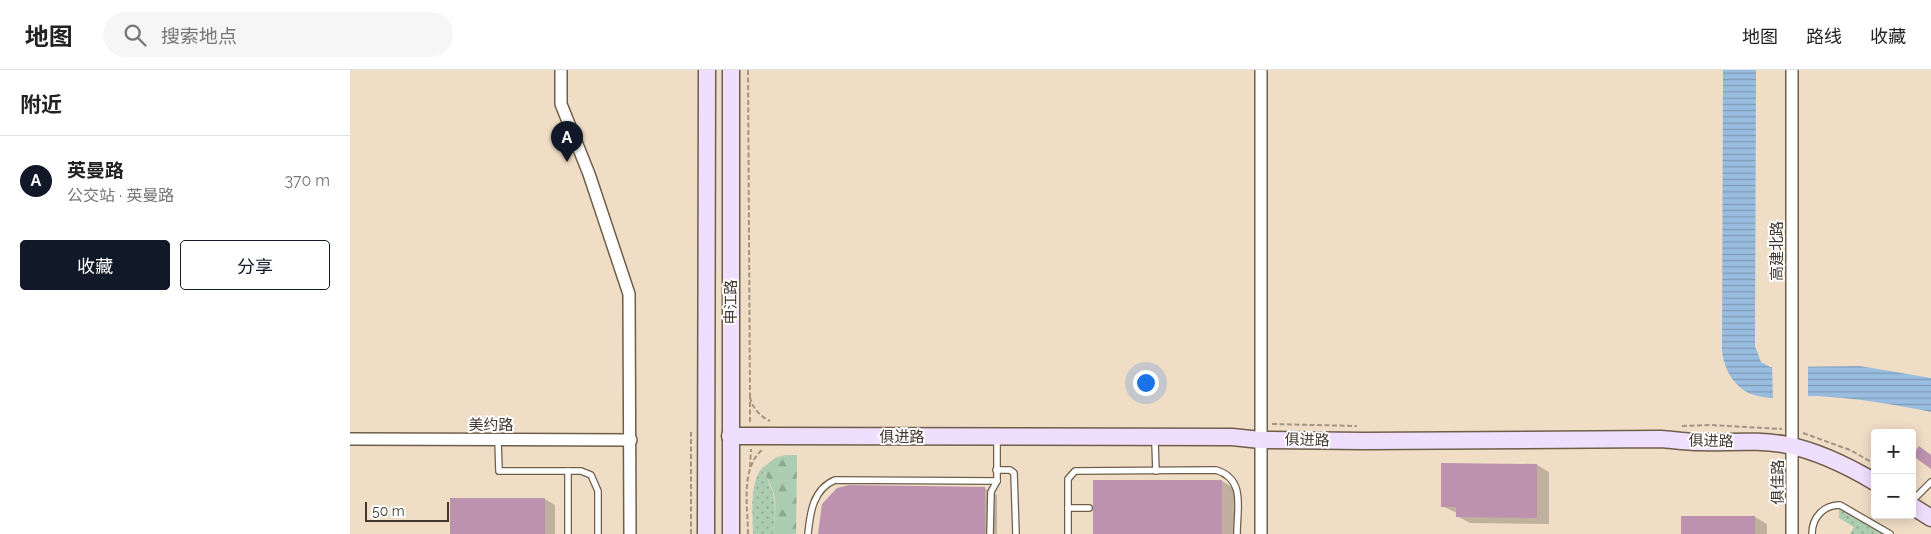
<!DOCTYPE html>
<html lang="zh">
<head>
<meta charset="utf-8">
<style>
	:root { --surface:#fff; --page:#f6f6f6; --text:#222; --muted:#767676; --line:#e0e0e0; --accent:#111827 }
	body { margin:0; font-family:Raleway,"Noto Sans SC",sans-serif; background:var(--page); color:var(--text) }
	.controls { position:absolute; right:15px; bottom:15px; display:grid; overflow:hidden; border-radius:5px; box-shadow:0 2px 12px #0003 }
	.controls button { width:45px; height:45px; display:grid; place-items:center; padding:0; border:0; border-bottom:1px solid var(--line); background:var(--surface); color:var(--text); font:25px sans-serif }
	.scale { position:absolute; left:15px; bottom:12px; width:84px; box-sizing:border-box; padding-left:5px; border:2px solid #413930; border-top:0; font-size:14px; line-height:18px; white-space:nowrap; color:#413930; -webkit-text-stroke:4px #fff; paint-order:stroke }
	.you { position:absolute; left:795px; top:312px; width:18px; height:18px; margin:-12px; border:4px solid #fff; border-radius:50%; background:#1a73e8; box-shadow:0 0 0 8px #1a73e833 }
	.badge { display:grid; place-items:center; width:32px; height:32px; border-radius:50%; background:var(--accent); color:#fff; font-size:16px; font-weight:700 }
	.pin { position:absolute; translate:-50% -41px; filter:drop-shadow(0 1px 2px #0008) }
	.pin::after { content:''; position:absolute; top:26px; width:18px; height:15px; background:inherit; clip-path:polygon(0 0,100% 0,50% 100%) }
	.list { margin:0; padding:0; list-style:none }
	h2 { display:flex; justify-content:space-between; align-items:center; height:65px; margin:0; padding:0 20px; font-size:21px }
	h2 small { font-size:16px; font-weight:400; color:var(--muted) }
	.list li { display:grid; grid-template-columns:32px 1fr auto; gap:15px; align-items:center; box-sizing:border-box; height:90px; padding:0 20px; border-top:1px solid var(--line) }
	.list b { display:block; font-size:19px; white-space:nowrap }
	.list p { margin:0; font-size:16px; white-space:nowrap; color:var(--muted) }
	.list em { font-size:16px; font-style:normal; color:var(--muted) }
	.actions { display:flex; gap:10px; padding:15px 20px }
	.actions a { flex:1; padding:11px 0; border:1px solid var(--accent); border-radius:5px; text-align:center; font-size:18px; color:var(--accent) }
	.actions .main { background:var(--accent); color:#fff }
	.icon { flex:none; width:28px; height:28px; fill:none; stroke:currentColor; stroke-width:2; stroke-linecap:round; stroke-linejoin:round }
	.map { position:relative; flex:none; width:1581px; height:464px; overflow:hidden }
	header { display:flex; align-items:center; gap:30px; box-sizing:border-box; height:70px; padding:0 25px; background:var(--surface); border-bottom:1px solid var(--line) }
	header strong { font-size:24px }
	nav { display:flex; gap:28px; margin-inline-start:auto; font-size:18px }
	.search { width:350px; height:45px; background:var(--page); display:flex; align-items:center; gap:12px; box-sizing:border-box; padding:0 18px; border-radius:28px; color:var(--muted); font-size:19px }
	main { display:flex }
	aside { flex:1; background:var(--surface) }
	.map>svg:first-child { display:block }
	.grass { fill:url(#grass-dots) }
	.forest { fill:url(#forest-firs) }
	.water { fill:url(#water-rules) }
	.pier { fill:#f0ddc6 }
	.shadow { fill:#0003 }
	.building { fill:#bd92ae }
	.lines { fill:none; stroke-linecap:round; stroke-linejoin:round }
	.lane-casing { stroke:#6e5e4a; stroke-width:8 }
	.street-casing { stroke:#6e5e4a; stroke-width:14 }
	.secondary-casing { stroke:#6e5e4a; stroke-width:19 }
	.path { stroke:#a39484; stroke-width:2; stroke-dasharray:5 2.5; stroke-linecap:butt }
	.lane { stroke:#fff; stroke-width:5.5 }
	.street { stroke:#fff; stroke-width:11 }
	.secondary { stroke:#f0defe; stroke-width:16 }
	.labels { text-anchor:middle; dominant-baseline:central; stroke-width:4; stroke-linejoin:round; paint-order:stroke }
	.street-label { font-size:15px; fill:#413930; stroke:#fff }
</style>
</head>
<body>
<header>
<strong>地图</strong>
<div class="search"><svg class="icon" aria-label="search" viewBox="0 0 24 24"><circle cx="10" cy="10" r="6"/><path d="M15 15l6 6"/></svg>搜索地点</div>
<nav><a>地图</a><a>路线</a><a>收藏</a></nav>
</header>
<main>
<aside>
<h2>附近<small></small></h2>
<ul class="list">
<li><span class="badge">A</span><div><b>英曼路</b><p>公交站 · 英曼路</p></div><em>370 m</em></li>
</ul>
<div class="actions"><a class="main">收藏</a><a>分享</a></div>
</aside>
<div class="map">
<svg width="1581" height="464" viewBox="0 0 1581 464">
	<defs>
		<pattern id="grass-dots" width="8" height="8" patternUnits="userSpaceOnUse" patternTransform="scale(1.25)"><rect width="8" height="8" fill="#adcdb2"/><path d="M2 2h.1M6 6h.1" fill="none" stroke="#8ea791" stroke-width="1.8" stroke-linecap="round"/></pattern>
		<pattern id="forest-firs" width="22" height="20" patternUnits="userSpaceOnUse" patternTransform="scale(1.25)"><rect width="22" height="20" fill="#adcdb2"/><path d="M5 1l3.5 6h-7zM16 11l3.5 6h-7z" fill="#8ea791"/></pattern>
		<pattern id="water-rules" width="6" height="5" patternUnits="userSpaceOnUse" patternTransform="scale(1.25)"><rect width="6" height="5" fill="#98bde0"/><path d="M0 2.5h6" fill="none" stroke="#7e9bb6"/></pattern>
	</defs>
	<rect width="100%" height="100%" fill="#f0ddc6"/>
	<!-- grass -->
	<g class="grass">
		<path d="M 411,399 C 427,421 426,438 423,464 L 403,464 C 403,442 399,418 411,399 Z"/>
		<polygon points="1489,439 1533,464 1500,464 1504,457 1489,448"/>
	</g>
	<!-- forest -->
	<path class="forest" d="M 435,385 L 447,385 L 446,464 L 423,464 C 426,436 429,423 411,399 L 425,388 Z"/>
	<!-- water -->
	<path class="water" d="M 1373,0 L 1406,0 L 1405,276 L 1411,292 L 1420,297 L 1510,296 L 1581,308 L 1581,342 C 1543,334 1505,328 1466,326 C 1445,325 1422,332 1401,324 C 1384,317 1374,299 1372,281 Z"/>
	<!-- pier -->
	<polygon class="pier" points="1458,293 1458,329 1423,330 1422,294"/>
	<!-- shadow -->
	<g class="shadow">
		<polygon points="1187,395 1199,402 1199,454 1120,453 1107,446 1107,443 1092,436"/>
		<polygon points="872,411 884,418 884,464 744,464"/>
		<polygon points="634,418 647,425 647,464 469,464"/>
		<polygon points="195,429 205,435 205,464 101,464"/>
		<polygon points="1405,447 1417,454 1417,464 1332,464"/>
	</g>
	<!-- building -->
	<g class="building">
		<polygon points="1569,376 1581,385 1581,399 1562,385"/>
		<polygon points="1091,393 1187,394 1187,448 1106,447 1106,437 1091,437"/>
		<rect x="743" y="410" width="129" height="54"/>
		<polygon points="499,415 635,417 635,464 468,464 472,434 487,418"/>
		<rect x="100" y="428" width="95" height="36"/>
		<rect x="1331" y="446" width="74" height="18"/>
	</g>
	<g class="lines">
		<!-- lane casing -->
		<g class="lane-casing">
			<g id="lane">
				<polyline points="148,370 149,401 231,401 241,405 248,421 248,464"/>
				<polyline points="805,373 806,401"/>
				<polyline points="646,400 660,400 664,403 666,464"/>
				<polyline points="218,401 218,464"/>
				<polyline points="1562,431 1581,412"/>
				<polyline points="718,438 739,438"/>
				<path d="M 458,464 C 460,443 463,419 485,410 L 647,411 L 647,369"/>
				<polyline points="640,464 641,422 647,411"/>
				<path d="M 718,464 L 718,409 L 725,401 L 866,400 C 896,409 887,438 887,464"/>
				<path d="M 1462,464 C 1462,447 1474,435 1490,435 L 1540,464"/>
			</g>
		</g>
		<!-- street casing -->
		<g class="street-casing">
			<g id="street">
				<polyline points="211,0 211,34 239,104 279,224 280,464"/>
				<polyline points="911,0 911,464"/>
				<polyline points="1442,0 1442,464"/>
				<polyline points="0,369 281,370"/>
			</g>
		</g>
		<!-- secondary casing -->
		<g class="secondary-casing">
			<g id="secondary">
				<path d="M 380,366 L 882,367 L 911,370 L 1014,371 L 1311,369 C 1324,370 1336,372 1349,372 C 1378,373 1408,369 1437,375 C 1467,381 1498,396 1525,412"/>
				<polyline points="1562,436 1581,448"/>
				<polyline points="356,464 357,0"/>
				<polyline points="381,464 381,0"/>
			</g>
		</g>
		<!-- path -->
		<g class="path">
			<polyline points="398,0 400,327"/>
			<path d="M 400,327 C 402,338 411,347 420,351"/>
			<polyline points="400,352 400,332"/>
			<polyline points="922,354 1007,356"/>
			<polyline points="1332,356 1360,355 1432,359"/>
			<polyline points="1453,363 1500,380 1525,394"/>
			<polyline points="400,397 401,379"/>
			<polyline points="341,464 341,362"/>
			<path d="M 398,464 C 398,438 390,399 412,380"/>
		</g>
		<!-- lane -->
		<use href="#lane" class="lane"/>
		<!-- street -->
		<use href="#street" class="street"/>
		<!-- secondary -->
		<use href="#secondary" class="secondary"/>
	</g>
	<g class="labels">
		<!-- street labels -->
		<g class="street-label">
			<text transform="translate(1427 181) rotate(-90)">高建北路</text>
			<text transform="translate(381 232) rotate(-90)">申江路</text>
			<text x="141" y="355">美约路</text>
			<text x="552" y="367">俱进路</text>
			<text transform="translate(957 370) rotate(1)">俱进路</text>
			<text transform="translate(1361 371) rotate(1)">俱进路</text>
			<text transform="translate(1428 412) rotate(-90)">俱佳路</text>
		</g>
	</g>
</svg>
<div class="controls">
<button>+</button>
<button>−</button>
</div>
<div class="scale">50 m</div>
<div class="you"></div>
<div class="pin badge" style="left:217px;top:92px">A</div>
</div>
</main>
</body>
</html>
